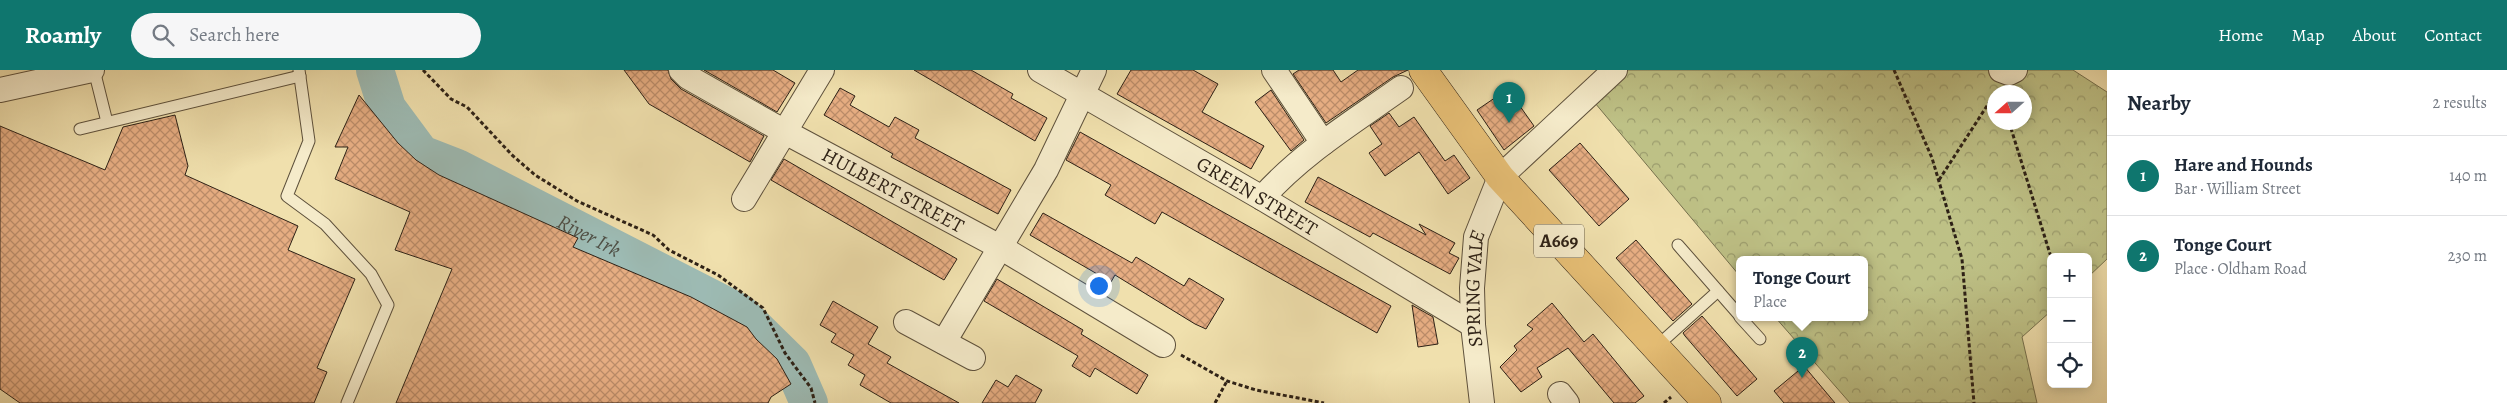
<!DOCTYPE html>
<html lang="en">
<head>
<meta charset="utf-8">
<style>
	:root { --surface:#fff; --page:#f6f6f7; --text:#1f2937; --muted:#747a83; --line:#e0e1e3; --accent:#0f766e }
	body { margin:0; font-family:Alegreya,serif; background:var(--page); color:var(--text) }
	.controls { position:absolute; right:15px; bottom:15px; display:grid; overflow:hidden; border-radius:8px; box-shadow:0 2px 12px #0003 }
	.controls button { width:45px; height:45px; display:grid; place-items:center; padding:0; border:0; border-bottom:1px solid var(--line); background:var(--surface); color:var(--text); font:25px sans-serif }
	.compass { position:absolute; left:1987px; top:15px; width:45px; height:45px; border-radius:50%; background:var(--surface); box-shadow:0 2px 12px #0003; rotate:249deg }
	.you { position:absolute; left:1098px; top:215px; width:18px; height:18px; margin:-12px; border:4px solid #fff; border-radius:50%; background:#1a73e8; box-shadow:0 0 0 8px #1a73e833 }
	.badge { display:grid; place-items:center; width:32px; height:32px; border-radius:50%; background:var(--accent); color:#fff; font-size:16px; font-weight:700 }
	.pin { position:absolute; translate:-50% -41px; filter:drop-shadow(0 1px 2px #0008) }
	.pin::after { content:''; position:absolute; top:26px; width:18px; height:15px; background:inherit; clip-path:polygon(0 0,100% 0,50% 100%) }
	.popup { position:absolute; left:1736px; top:186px; width:132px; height:65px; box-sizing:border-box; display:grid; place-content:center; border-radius:8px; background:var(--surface); filter:drop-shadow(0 1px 4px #0005); font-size:16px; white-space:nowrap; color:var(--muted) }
	.popup b { font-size:19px; color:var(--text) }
	.popup::after { content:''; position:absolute; left:50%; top:100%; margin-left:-10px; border:10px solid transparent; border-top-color:var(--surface) }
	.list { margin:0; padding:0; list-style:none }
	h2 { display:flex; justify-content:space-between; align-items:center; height:65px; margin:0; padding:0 20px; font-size:21px }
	h2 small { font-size:16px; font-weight:400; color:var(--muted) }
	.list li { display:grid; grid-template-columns:32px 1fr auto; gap:15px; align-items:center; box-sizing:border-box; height:80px; padding:0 20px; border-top:1px solid var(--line) }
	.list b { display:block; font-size:19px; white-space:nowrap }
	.list p { margin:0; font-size:16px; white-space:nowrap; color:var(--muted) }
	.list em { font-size:16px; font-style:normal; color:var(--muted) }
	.icon { flex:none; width:28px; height:28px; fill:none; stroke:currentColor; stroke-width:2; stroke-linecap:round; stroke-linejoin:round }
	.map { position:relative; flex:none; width:2107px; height:333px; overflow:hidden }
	header { display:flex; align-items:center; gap:30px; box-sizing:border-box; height:70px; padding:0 25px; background:var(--accent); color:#fff }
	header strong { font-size:24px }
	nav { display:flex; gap:28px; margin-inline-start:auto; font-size:18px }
	.search { width:350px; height:45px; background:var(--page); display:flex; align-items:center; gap:12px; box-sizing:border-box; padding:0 18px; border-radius:28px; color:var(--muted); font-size:19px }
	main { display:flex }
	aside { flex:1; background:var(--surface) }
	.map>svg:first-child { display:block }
	.park { fill:url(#park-crowns); stroke:#76714e; fill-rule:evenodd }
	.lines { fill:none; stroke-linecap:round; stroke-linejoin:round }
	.river { stroke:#9dbbb4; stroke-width:38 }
	.building { fill:url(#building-cross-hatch); stroke:#2d2116 }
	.service-casing { stroke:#5e513c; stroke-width:13 }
	.minor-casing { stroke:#5e513c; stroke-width:26 }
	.primary-casing { stroke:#2d2116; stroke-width:29 }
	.path { stroke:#2d2116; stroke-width:3; stroke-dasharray:4 2.5; stroke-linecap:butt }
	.service { stroke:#f5ebca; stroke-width:11 }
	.minor { stroke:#f5ebca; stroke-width:24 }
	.primary { stroke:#e8c076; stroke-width:28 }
	.labels { text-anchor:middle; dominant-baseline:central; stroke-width:4; stroke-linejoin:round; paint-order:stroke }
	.shield { fill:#f5ebca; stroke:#695e4c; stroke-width:1 }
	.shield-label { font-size:19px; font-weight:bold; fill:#2d2116 }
	.street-label { font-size:20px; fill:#2d2116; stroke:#f5ebca }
	.water-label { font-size:21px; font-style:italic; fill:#4f4f45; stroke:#f5ebca }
</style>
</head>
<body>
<header>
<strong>Roamly</strong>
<div class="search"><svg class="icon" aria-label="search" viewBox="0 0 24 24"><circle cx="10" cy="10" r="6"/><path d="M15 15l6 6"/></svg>Search here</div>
<nav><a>Home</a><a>Map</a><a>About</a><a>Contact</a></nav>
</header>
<main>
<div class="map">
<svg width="2107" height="333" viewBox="0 0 2107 333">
	<defs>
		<pattern id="park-crowns" width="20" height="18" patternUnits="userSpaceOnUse" patternTransform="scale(1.25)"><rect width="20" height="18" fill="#bec186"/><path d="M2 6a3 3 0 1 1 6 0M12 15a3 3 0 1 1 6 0" fill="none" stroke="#9b9c6d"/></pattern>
		<pattern id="building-cross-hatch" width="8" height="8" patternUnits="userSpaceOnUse" patternTransform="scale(1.25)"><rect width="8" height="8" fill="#e6ad82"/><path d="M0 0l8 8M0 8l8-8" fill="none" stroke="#bb8c69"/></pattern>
	</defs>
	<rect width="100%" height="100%" fill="#f0e0ad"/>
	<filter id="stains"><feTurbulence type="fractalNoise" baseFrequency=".004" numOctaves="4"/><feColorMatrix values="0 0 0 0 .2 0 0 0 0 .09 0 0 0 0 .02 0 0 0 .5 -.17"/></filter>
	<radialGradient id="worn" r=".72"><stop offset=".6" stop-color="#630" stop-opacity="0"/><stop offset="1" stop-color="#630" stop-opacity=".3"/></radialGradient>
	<!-- park -->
	<path class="park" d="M 1617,0 L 2073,0 L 2107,22 L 2107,189 L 2088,207 L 2088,187 L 2051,187 L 2051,241 L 2022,267 L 2037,333 L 1850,333 L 1775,247 L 1864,247 L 1864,189 L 1740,189 L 1739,205 L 1595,33 ZM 1994,22 L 2024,22 L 2024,52 L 1994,52 Z"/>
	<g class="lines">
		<!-- river -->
		<path class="river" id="s1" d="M 375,0 L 387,38 L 421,84 L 457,98 L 740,243 L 792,294 L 809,333"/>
	</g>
	<!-- building -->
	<g class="building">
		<polygon points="624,0 668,0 671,9 681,19 764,66 750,92 649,34"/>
		<polygon points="704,0 773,0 795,13 777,42"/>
		<polygon points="914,0 971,0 1013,24 1011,28 1047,48 1035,71"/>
		<polygon points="1131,0 1193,0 1218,14 1202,42 1264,76 1251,99 1117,24"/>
		<polygon points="1299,0 1333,0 1341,12 1358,0 1408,0 1393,7 1326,53 1293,4"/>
		<polygon points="840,18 855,26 850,35 889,57 895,47 919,60 915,68 1011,120 998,144 891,87 893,84 824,45"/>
		<polygon points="1271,20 1304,70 1291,81 1255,32"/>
		<polygon points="1502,23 1511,36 1517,32 1534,56 1504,80 1477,40"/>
		<polygon points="359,25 398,73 416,90 439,105 578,168 573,177 691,227 747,257 756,269 777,289 791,314 771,327 768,333 396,333 452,199 395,180 410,142 335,109 348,77 335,77"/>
		<polygon points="1389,43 1399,57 1414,47 1445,91 1454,85 1470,108 1448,124 1419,82 1385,106 1369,83 1382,74 1370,56"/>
		<polygon points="175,45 188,96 185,105 298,156 288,180 355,209 317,298 327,302 314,333 20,333 0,319 0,56 105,100 123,57"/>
		<polygon points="1080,62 1391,236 1377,263 1162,142 1155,154 1105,125 1111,115 1066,90"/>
		<polygon points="1580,73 1629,129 1599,156 1549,100"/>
		<polygon points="784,89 957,189 944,210 771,110"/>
		<polygon points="1318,107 1426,165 1419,154 1455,173 1449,183 1459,188 1450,204 1373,163 1370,167 1305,132"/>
		<polygon points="1043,143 1132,193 1136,187 1184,216 1189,208 1224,229 1206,259 1195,254 1115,205 1111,212 1030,165"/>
		<polygon points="1636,170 1692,234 1673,251 1616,188"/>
		<polygon points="997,209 1083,260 1081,264 1148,305 1137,324 1095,298 1090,307 1072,296 1078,286 984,231"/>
		<polygon points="833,231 878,257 868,274 891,287 887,293 959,333 891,333 860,315 865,305 848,295 854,285 831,272 836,264 820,255"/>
		<polygon points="1552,233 1584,272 1593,264 1644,326 1635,333 1614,333 1568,278 1537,298 1542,307 1521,322 1500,297 1517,280 1514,276 1533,259 1527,255"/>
		<polygon points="1412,235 1433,247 1438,274 1418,277"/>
		<polygon points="1702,246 1757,309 1737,326 1685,266 1683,263"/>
		<polygon points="1804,296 1835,333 1784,333 1774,321"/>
		<polygon points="1016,305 1042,320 1035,333 982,333 996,310 1008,317"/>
	</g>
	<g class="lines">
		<!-- service casing -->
		<g class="service-casing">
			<g id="service">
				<polyline points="94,0 107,52"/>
				<polyline points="299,0 309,71 287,126 325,154 371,204 388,235 347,333"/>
				<polyline points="80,59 300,6"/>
				<polyline points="1678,175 1740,246"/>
				<polyline points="1740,247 1760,269"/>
				<polyline points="1656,277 1718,221"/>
			</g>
		</g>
		<!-- minor casing -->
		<g class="minor-casing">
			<g id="minor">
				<path id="s2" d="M 681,0 L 688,7 L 785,62 L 1000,177 L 1163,275"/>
				<path id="s3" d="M 1040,0 L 1262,128 L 1473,255"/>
				<polyline points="1274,0 1323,73"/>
				<polyline points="2001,0 2009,3 2015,0"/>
				<polyline points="0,20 92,0"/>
				<path d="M 1262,128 C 1301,84 1353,52 1401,18"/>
				<polyline points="744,129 822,0"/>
				<polyline points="906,252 973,288"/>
				<polyline points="944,272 1046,100 1094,0"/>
				<polyline points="1560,324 1567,333"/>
				<path id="s4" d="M 1482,333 L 1473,255 L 1472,218 L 1476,167 L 1500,107 L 1615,0"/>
			</g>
		</g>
		<!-- primary casing -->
		<g class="primary-casing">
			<polyline id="primary" points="1423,0 1500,107 1707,333"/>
		</g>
		<!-- path -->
		<g class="path">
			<polyline points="423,0 451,29 467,37 512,85 535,105 577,131 653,165 669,180 718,205 763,238 785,283 811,318 815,333"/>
			<polyline points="1894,0 1932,88 1962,189 1974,333"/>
			<polyline points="2009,52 2051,187"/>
			<polyline points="1939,110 1994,25"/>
			<polyline points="1181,285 1227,311 1256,320 1324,333"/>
			<polyline points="1215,333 1227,311"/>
			<polyline points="1664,333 1671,327"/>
		</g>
		<!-- service -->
		<use href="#service" class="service"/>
		<!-- minor -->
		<use href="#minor" class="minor"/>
		<!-- primary -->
		<use href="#primary" class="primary"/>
	</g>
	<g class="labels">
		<!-- shield labels -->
		<rect class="shield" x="1534" y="154.5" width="50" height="33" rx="4"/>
		<g class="shield-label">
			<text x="1559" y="171">A669</text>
		</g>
		<!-- street labels -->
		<g class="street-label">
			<text stroke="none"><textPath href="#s2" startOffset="244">HULBERT STREET</textPath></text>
			<text stroke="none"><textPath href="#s3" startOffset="251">GREEN STREET</textPath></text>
			<text stroke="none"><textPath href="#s4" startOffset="115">SPRING VALE</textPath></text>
		</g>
		<!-- water labels -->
		<g class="water-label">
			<text stroke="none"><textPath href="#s1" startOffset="284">River Irk</textPath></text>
		</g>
	</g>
	<rect width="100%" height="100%" filter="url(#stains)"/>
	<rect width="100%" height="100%" fill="url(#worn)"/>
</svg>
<div class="controls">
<button>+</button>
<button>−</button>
<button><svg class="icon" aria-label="locate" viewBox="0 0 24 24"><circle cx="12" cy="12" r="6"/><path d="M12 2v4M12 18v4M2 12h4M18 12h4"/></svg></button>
</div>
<svg class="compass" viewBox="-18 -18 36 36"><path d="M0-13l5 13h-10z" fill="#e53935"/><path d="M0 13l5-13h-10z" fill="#747a83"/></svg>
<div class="you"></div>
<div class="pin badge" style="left:1509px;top:53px">1</div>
<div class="pin badge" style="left:1802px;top:308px">2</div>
<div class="popup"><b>Tonge Court</b>Place</div>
</div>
<aside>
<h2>Nearby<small>2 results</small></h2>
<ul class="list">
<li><span class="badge">1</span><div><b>Hare and Hounds</b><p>Bar · William Street</p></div><em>140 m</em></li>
<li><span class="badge">2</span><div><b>Tonge Court</b><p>Place · Oldham Road</p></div><em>230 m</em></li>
</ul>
</aside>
</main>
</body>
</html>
